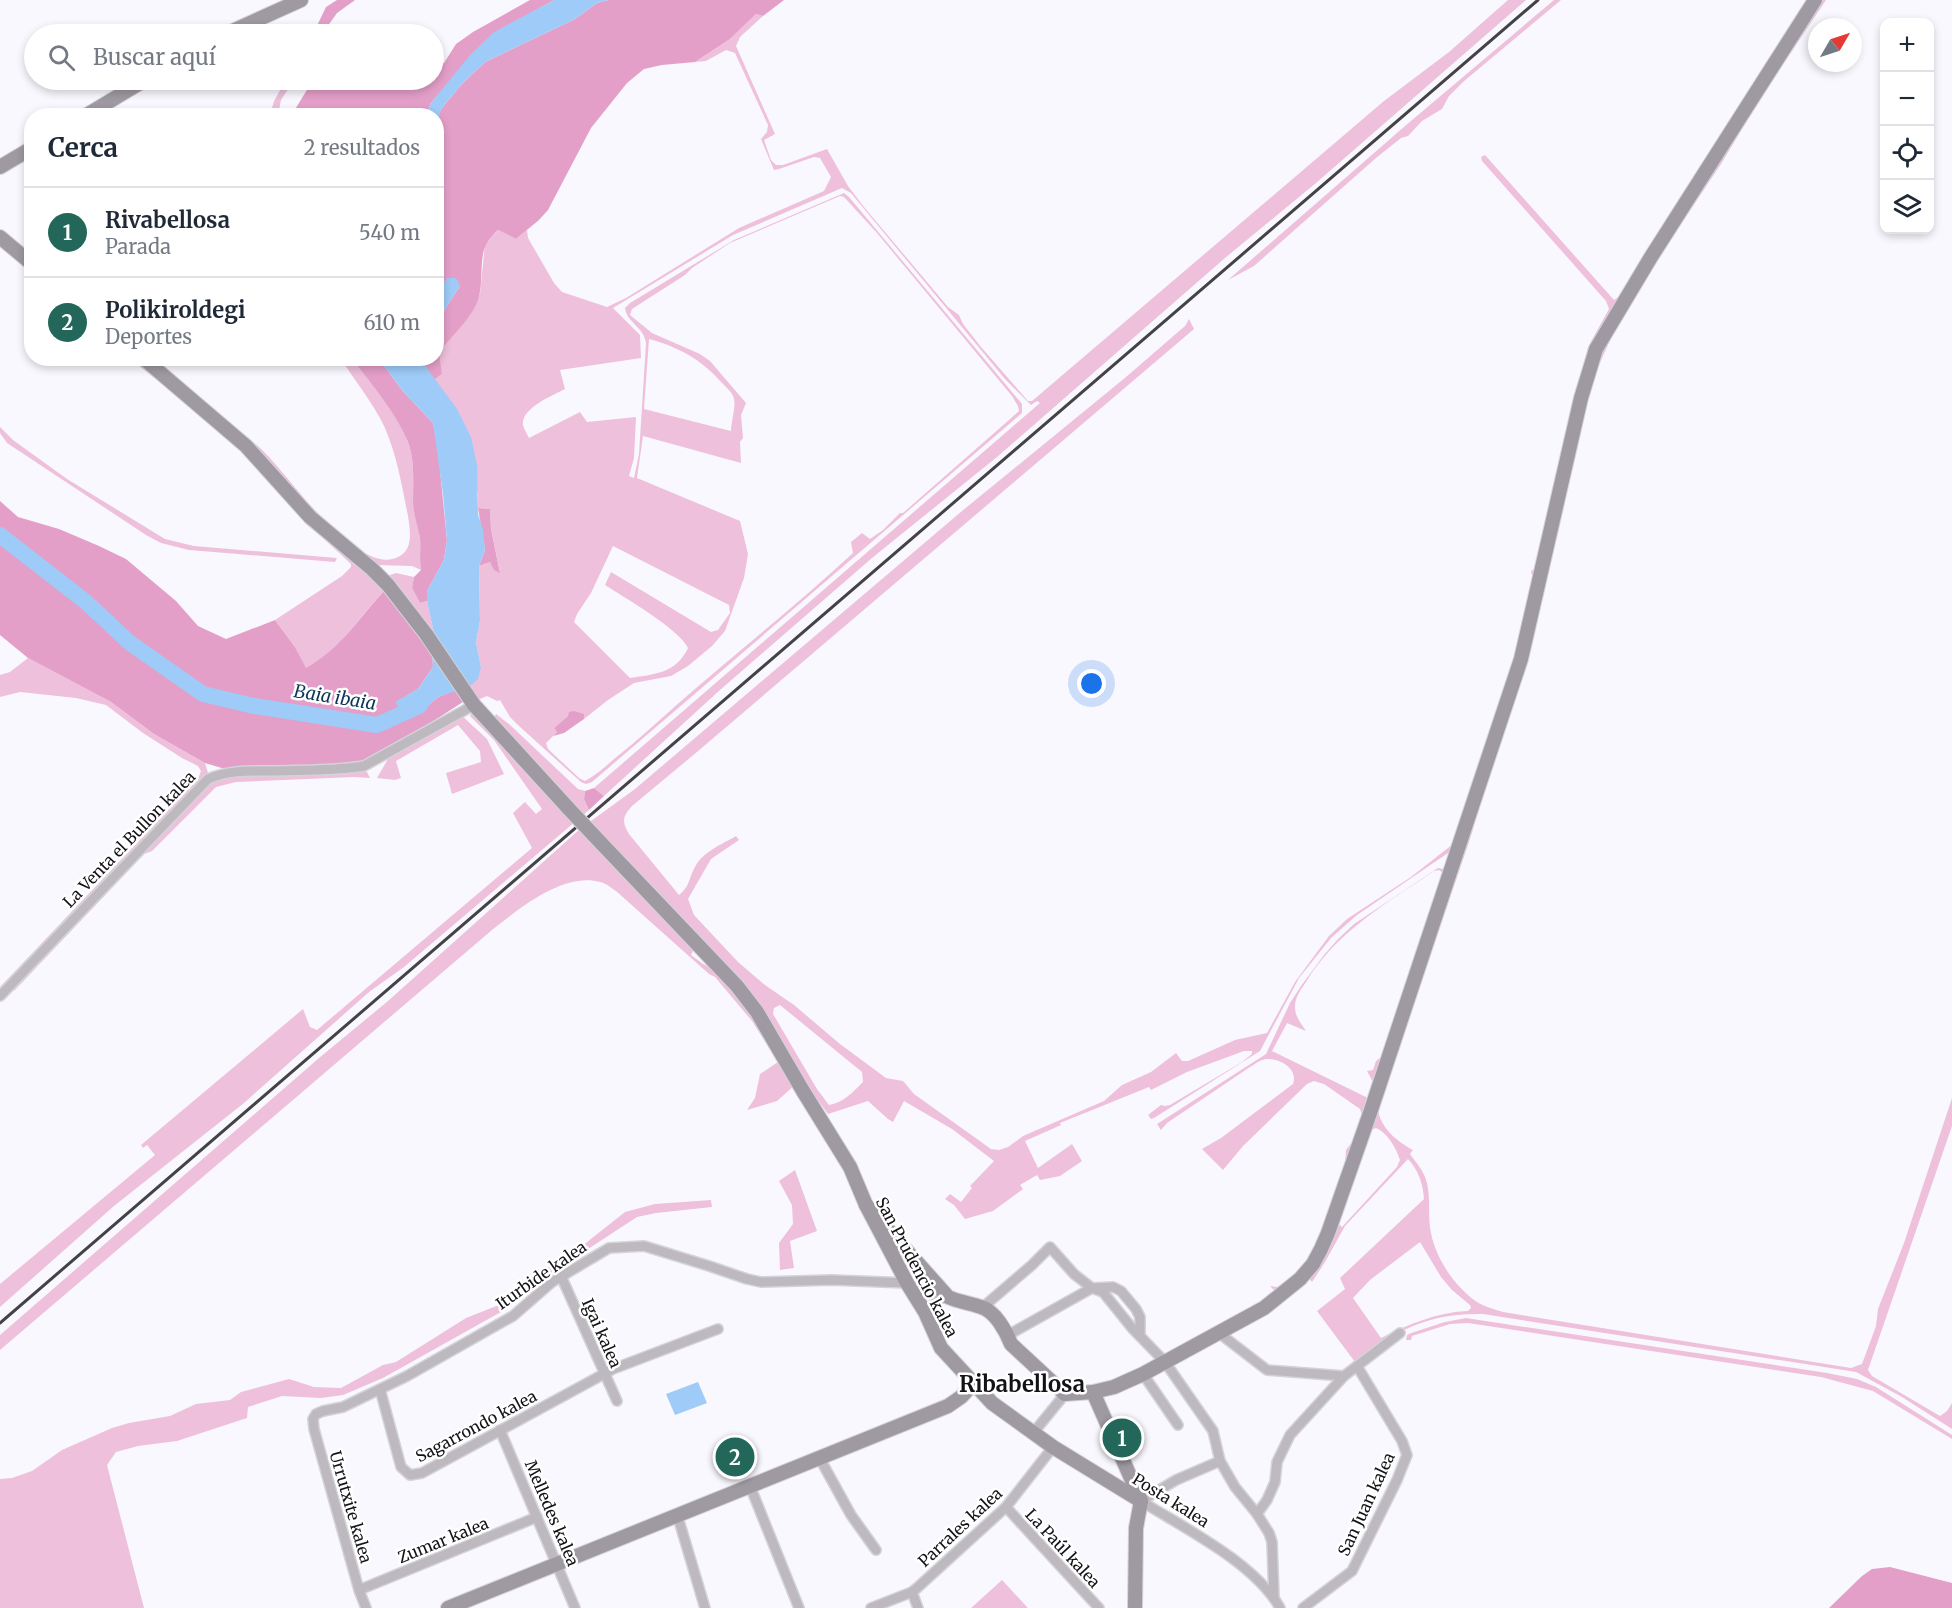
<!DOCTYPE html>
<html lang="es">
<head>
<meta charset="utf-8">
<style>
	:root { --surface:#fff; --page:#f2f2f3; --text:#1f2937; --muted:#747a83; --line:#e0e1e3; --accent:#226759 }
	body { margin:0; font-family:Merriweather,serif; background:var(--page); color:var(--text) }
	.controls { position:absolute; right:18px; top:18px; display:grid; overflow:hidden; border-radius:12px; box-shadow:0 3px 9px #0003 }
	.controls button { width:54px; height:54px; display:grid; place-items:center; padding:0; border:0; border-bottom:2px solid var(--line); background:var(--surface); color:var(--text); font:30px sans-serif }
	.compass { position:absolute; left:1808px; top:18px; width:54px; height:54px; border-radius:50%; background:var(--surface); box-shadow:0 3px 9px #0003; rotate:51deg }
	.you { position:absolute; left:1092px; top:684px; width:21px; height:21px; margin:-15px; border:4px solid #fff; border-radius:50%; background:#1a73e8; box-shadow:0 0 0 9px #1a73e833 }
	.badge { display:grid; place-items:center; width:39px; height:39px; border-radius:50%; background:var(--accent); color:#fff; font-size:20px; font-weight:700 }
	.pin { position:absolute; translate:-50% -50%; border:3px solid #fff; box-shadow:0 2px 6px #0006 }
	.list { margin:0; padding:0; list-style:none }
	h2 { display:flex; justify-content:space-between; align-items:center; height:78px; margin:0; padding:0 24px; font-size:26px }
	h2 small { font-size:20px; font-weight:400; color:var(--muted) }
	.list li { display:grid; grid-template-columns:39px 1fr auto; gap:18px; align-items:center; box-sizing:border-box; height:90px; padding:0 24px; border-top:2px solid var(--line) }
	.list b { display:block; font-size:22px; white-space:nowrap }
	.list p { margin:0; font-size:20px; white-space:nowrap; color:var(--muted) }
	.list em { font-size:20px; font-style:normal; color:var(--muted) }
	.icon { flex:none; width:33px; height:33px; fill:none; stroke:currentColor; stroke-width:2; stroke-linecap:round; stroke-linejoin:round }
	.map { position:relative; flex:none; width:1952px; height:1608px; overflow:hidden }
	.search { position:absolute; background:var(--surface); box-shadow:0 3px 9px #0003; left:24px; top:24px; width:420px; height:66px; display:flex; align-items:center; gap:15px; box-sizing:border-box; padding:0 21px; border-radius:33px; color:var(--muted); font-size:22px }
	.panel { position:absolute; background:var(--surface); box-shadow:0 3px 9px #0003; left:24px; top:108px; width:420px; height:258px; border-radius:24px }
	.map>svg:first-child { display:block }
	.green { fill:#eec0db; fill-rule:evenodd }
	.forest { fill:#e49fc9 }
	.water { fill:#9ecbf7 }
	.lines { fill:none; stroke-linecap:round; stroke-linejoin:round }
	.river { stroke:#9ecbf7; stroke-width:16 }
	.street-casing { stroke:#d4d3d9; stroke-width:12 }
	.secondary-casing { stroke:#d4d3d9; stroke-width:16 }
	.street { stroke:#bdb9be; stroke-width:9 }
	.secondary { stroke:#9f99a1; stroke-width:14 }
	.rail { stroke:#434246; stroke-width:3 }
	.secondary-bridge-casing { stroke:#d4d3d9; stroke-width:16; stroke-linecap:butt }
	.secondary-bridge { stroke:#9f99a1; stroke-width:14 }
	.labels { text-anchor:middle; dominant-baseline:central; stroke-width:5; stroke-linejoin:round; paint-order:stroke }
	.street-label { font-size:16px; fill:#131216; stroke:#fff }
	.water-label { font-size:18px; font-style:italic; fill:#0d3759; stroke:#fff }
	.district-label { font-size:22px; font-weight:bold; fill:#131216; stroke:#fff }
</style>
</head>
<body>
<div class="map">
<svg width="1952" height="1608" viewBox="0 0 1952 1608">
	<rect width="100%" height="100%" fill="#f9f8fe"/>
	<!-- green -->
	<g class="green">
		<path d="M 1508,0 L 1526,0 L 1316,183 L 1225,258 L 997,457 L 872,558 L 720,690 L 604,796 L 594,788 L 1040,403 L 1037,401 L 1031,405 L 1005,379 L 851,193 L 842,188 L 733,235 L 613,308 L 640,335 L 641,358 L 560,370 L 565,389 C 552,396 521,408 523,425 C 524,429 527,434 529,438 L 580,412 L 587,422 L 636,417 L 634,458 L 629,476 L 634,478 L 639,454 L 646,343 C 644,327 627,323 625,308 L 630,303 L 734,240 L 844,193 L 849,197 L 1022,404 L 1022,413 L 592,782 L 586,784 L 581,782 L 519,726 L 510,717 L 500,700 L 497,701 L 487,696 L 480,699 L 474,698 L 466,687 L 481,667 L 476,642 L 480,621 L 479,566 L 490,562 L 500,572 L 491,529 L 490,509 L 478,508 L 478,493 L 439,387 L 434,380 L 442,374 L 438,353 L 480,294 L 485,244 L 498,230 L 516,239 L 527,230 L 528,238 L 554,283 L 562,292 L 607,307 L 626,298 L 739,228 L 824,191 L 831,177 L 820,158 L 814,157 L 779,169 L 774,170 L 761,139 L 767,132 L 768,125 L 735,53 L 726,50 L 706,61 L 695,62 L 730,39 L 756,14 L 763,16 L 740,37 L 736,46 L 775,134 L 764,140 L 771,160 L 776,165 L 783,165 L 827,149 L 848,186 L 864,207 L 948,307 L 959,315 L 963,324 L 981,347 L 1028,401 L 1032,401 L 1384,101 L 1449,52 ZM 840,196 L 844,197 L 877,233 L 1012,396 L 1018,406 L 1019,411 L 903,513 L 900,513 L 883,530 L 870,539 L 862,533 L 851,542 L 853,553 C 797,605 737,652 680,702 C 658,721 637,741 614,759 C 605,767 596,775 585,781 L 579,778 L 548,749 L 546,743 L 557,732 L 554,728 L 568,716 L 584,714 L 584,719 L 608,700 L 634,683 L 671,676 L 688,666 L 712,646 L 725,631 L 744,578 L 748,554 L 740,521 L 637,478 L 643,436 L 741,463 L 740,442 L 743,438 L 741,415 L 746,403 L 710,361 L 700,354 L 652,333 L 630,315 L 632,309 L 685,275 L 692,268 L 730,243 ZM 649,339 C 679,347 702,360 723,384 C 727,388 733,393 734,399 C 736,407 731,422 731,431 L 644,409 ZM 613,546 L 729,605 L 730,613 L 718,630 L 711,632 L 611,572 L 605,585 C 624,597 680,630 688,648 C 676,673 656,674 630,678 L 574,622 L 577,614 L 591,593 Z"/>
		<polygon points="1554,0 1561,0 1463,82 1449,96 1442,109 1422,121 1408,136 1401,138 1376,158 1254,266 1228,280 1405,126"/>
		<path d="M 1807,0 L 1811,0 L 1595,343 L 1525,633 L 1455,846 L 1448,853 L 1357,915 L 1331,938 L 1299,978 L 1260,1051 L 1154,1118 L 1151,1119 L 1148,1115 L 1161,1105 L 1165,1106 L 1170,1105 L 1242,1062 L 1252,1054 L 1252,1051 L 1244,1051 L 1187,1072 L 1151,1090 L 1149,1087 L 1060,1123 L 1061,1125 L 1025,1141 L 1038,1168 L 1072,1144 L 1082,1161 L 1060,1176 L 1040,1180 L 1037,1175 L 1020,1185 L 1023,1189 L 993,1211 L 965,1219 L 954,1205 L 945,1199 L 950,1194 L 961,1202 L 972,1188 L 970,1186 L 994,1161 L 952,1129 L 904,1101 L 893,1122 L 888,1119 L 868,1101 L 828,1114 L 811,1091 L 809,1092 L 768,1021 L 694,948 L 691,955 L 703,964 L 714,969 L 748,1007 L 795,1085 L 777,1101 L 747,1110 L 755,1098 L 760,1074 L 778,1062 L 752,1021 L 715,977 L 709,974 L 616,891 C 611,888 606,883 600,882 C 563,872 519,909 492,930 L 0,1350 L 0,1335 L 319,1058 L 388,1001 L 580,829 L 635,789 L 962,511 L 1126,377 L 1185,326 L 1189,319 L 1194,329 L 691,757 L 632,806 C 622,817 622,822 629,834 L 679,895 C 691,885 688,879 695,867 C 702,852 723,844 736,836 L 739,840 L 711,859 L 688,899 L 694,915 L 738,962 L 765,985 L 794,1005 L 840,1044 L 886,1078 L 903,1081 L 914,1094 L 991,1149 L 999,1150 L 1008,1147 L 1023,1136 L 1104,1101 L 1122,1085 L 1151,1072 L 1176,1053 L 1182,1061 L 1188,1061 L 1235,1040 L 1267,1033 L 1295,982 L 1329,936 L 1347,919 L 1411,877 L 1453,844 L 1512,670 L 1533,579 L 1531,571 L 1535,569 L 1569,420 L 1588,347 L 1609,309 L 1606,301 L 1482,161 L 1481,157 L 1485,155 L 1614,300 L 1621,295 ZM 780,1005 L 862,1072 L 863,1082 C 853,1092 843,1103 829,1105 L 817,1089 L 773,1014 L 774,1008 Z"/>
		<path d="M 1820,0 L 1826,0 L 1757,104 L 1721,164 L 1665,248 L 1618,323 L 1598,367 L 1587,402 L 1539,614 L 1469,842 L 1378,1109 C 1380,1128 1398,1142 1413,1150 L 1410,1154 C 1415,1161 1422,1169 1425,1177 C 1432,1195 1427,1215 1431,1233 C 1436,1259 1455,1287 1477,1302 C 1485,1307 1494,1309 1503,1312 L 1851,1368 L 1862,1364 L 1876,1326 L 1878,1309 L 1904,1243 L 1952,1098 L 1952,1126 L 1868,1370 L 1872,1376 L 1940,1416 L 1947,1411 L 1952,1403 L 1952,1429 L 1902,1397 L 1856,1372 L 1483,1314 C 1455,1313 1427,1318 1402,1331 C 1386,1339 1371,1352 1355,1362 L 1317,1311 L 1345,1289 L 1340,1278 L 1424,1199 C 1423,1184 1419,1171 1408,1159 L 1345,1226 L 1325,1262 L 1312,1282 L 1307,1276 L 1336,1222 L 1342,1227 L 1397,1167 L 1400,1160 C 1396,1148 1388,1133 1376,1128 L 1368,1131 L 1489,768 L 1586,392 L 1601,345 ZM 1420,1242 L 1441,1277 L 1452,1290 L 1470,1305 L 1471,1308 L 1468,1311 C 1438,1312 1409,1324 1381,1338 L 1353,1298 L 1370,1280 Z"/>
		<polygon points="286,80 294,80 281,100 278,115 270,115 274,101"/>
		<path d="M 130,359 L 138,359 L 211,419 L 386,589 C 357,618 343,648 306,669 L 295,647 L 275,620 L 342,576 L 351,567 L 351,564 L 310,526 L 247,457 L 188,404 Z"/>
		<path d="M 153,359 C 178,379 202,400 227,420 C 241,432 256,443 268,456 C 292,481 360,577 398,557 C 414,549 410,531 408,516 C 402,486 397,456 385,428 C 374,404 355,381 341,359 L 352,359 C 372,385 396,411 408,442 C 415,461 413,482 413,502 C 413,514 419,526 420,538 C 421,548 419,559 421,570 L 412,566 L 376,565 L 319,521 Z"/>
		<polygon points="0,427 13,440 67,479 165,539 194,546 337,558 335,562 189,550 161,543 146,535 7,443 0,433"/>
		<polygon points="396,573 414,577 412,588 420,603 427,601 436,642 388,577 390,575"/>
		<polygon points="28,658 111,702 154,734 205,763 208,773 0,991 0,987 198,779 201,771 198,766 182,758 143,733 106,705 76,698 20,692 0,697 0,675 10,672"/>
		<polygon points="472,712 494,718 496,714 509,724 578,789 585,791 584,799 589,810 404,967 369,992 244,1103 114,1206 0,1307 0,1284 155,1155 147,1145 143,1148 141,1145 303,1009 310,1027 317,1030 532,848 513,813 525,802 536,814 542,809 494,740 470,716"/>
		<polygon points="460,714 487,739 504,774 452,794 446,773 481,762 480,751 458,725 396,761 401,778 395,780 377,778 388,759"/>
		<polygon points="363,771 367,772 370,778 354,777 236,782 216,787 152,851 144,854 14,991 12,990 203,788 219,778 232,776 338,774"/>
		<path d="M 1438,868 L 1447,870 L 1447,875 L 1379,1081 L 1374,1084 L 1367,1071 L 1373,1070 L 1376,1061 L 1381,1057 L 1412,973 L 1442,882 L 1443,873 L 1439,870 L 1434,871 C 1387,903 1336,932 1306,982 C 1301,989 1295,997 1295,1007 C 1295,1017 1301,1023 1306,1031 L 1287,1023 L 1272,1051 L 1370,1099 L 1371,1102 C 1362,1128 1353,1155 1344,1181 C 1330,1222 1317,1268 1277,1293 L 1270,1286 L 1277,1287 L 1292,1278 L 1304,1264 L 1322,1235 L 1342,1177 L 1345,1164 L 1346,1150 L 1355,1138 L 1363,1118 L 1360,1109 L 1324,1084 L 1314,1081 L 1307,1084 L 1243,1146 L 1223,1170 L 1202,1149 L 1221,1138 L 1293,1084 C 1298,1070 1283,1060 1269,1059 C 1262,1058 1255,1064 1250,1067 L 1167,1123 L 1161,1130 L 1157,1124 L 1266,1054 L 1290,1003 L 1301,986 L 1324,955 L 1338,939 L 1354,924 Z"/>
		<polygon points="795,1170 817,1231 790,1241 794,1268 780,1270 779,1243 793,1224 792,1205 779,1181"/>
		<polygon points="711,1200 712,1207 656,1213 637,1217 530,1287 508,1308 383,1378 343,1395 321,1398 282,1396 248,1407 247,1418 177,1441 138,1446 116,1452 107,1465 144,1608 0,1608 0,1479 12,1478 32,1471 62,1450 112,1428 129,1423 170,1416 196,1404 230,1400 241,1392 289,1379 314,1387 341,1388 383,1365 396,1362 466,1318 504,1303 531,1278 582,1246 625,1212 655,1204"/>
		<polygon points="1466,1318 1827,1373 1857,1379 1876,1387 1952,1435 1952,1439 1873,1391 1821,1377 1468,1323 1450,1324 1412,1336 1411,1340 1406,1340 1407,1335 1411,1333 1445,1322"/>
		<polygon points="1002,1580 1028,1608 971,1608"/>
	</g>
	<!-- forest -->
	<g class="forest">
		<polygon points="337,0 355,0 337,13 322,34 313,34 326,7"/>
		<polygon points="530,0 554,0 529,14 450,81 431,103 426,115 291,116 313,80 434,80 434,63 444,63 456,44 473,32"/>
		<path d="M 608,0 L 784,0 L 763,16 L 756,14 L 730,39 L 695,62 L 662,65 L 644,69 L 627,83 L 591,128 L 548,210 L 539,220 L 516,239 L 498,230 C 494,234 488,240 486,245 C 478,261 485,287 476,305 C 467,323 450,337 439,353 L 442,374 L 434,380 L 426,367 L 426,359 L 436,358 L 437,329 L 445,309 L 460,286 L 441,284 L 437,293 L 436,123 L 441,109 L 461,85 L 485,62 L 575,19 L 597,3 Z"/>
		<path d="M 352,359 L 379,359 L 402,390 L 433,423 L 437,440 L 447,540 L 444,560 L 427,591 L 427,601 L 420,603 L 412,588 L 414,577 L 421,570 C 419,559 421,548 420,538 C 418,526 413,514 413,502 C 413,482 415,461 408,442 C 395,411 372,385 352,359 Z"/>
		<path d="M 0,501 L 18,517 L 59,529 L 99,546 L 126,559 L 176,601 L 198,626 L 226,639 L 275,620 L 295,647 L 306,668 C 342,648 358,618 386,589 L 432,650 L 433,667 L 418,689 L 396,702 L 421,712 L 438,697 L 459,689 L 466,700 L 387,751 L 353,765 L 225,769 L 205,763 L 154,734 L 111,702 L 28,658 L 0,635 Z"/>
		<polygon points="478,508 490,509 491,529 500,573 494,570 490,562 479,566 485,550"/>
		<polygon points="574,711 584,714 584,719 564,733 553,736 557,732 554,728 568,716 569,712"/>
		<polygon points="594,788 604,796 589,810 584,799 585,791"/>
		<polygon points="1890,1567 1952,1583 1952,1608 1829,1608 1862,1576 1872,1569"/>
	</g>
	<!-- water -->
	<g class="water">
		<polygon points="554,0 608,0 597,3 575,19 485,62 461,85 441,109 437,123 436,116 426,115 431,103 470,55 494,32"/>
		<polygon points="447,278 456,278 460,286 445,309 437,329 437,293"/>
		<polygon points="379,359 426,359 426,367 457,409 471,437 477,465 478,514 483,530 485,550 479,566 480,621 476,642 481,667 478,679 470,686 438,697 421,712 408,719 395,702 418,689 433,667 432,650 436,642 427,601 427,591 444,560 447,540 443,494 433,423 402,390"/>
		<polygon points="698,1382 707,1403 675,1415 666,1394"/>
	</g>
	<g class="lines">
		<!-- river -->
		<polyline class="river" points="0,535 86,602 130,643 203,694 254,706 377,725 419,706 422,702"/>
		<!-- street casing -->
		<g class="street-casing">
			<g id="street">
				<path d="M 0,996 L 208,779 C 228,770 250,771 272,771 C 303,770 334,771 364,766 L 474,705"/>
				<polyline points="561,1276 617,1401"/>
				<polyline points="983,1307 1032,1265 1050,1247 1074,1274 1092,1288 1103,1292 1132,1328 1165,1362 1213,1431 1220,1461 1235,1487 1257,1514 1269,1533 1272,1542 1274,1597"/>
				<polyline points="927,1317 936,1299 948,1297"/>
				<polyline points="1219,1333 1267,1370 1344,1376 1400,1333"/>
				<polyline points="1008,1335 1092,1288 1113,1287 1121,1291 1136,1309 1140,1317 1140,1336"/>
				<polyline points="1143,1374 1178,1425"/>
				<polyline points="380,1389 401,1467 410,1475 422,1473 613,1369 718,1329"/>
				<polyline points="500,1430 575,1608"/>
				<polyline points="1034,1432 1065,1394"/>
				<polyline points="819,1457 851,1515 876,1550"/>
				<path d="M 1220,1461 L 1176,1480 L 1141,1501 C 1184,1528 1255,1563 1280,1608"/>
				<polyline points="750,1486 799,1608"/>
				<polyline points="1006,1507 1099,1608"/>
				<polyline points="677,1514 705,1608"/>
				<polyline points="1257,1514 1267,1500 1275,1482 1277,1462 1290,1435 1344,1376"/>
				<polyline points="359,1590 537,1517"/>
				<polyline points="912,1592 918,1608"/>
				<polyline points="366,1608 359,1590 314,1429 313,1419 316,1414 323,1411 343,1407 407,1376 513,1316 552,1282 609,1248 644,1246 709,1266 747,1279 761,1282 832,1280 907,1283"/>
				<polyline points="871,1608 912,1592 917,1588 1006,1507 1053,1447"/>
				<polyline points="1303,1608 1352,1571 1397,1480 1407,1455 1402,1441 1357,1366"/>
			</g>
		</g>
		<!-- secondary casing -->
		<g class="secondary-casing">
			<g id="secondary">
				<polyline points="226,34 301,0"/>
				<polyline points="85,116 145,80"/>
				<polyline points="0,167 32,148"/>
				<polyline points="0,237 32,264"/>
				<polyline points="143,358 246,446 310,517 372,569 388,585 426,634 474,705 569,809"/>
				<polyline points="601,843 737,986 757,1012 803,1091 850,1167 866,1205 907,1283 925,1312 941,1348 992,1403 1053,1447 1141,1501"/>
				<path d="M 866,1205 L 948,1297 C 959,1302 970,1303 981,1307 C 995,1311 1006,1331 1011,1344 L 1065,1394 L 1093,1392 L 1114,1387 L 1143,1374 L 1264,1308 L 1300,1279 L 1313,1264 L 1321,1249 L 1328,1233 L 1370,1113 L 1521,659 L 1581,398 L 1596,349 L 1651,257 L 1815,0"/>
				<polyline points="1093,1392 1141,1501"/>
				<polyline points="448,1608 948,1406 961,1397 973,1384"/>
				<polyline points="1135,1608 1136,1528 1141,1501"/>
			</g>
		</g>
		<!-- street -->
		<use href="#street" class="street"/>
		<!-- secondary -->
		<use href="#secondary" class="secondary"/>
		<!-- rail -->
		<polyline class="rail" points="0,1323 1538,0"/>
		<!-- secondary-bridge casing -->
		<g class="secondary-bridge-casing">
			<polyline id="secondary-bridge" points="569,809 601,843"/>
		</g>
		<!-- secondary-bridge -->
		<use href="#secondary-bridge" class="secondary-bridge"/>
	</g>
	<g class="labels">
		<!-- street labels -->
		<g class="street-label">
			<text transform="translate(129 839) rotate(-46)">La Venta el Bullon kalea</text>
			<text transform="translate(917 1267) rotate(62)">San Prudencio kalea</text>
			<text transform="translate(541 1275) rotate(-35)">Iturbide kalea</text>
			<text transform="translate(602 1333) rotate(66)">Igai kalea</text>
			<text transform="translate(476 1426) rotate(-28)">Sagarrondo kalea</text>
			<text transform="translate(1171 1500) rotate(32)">Posta kalea</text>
			<text transform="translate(1366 1504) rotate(-65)">San Juan kalea</text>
			<text transform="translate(351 1507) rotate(74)">Urrutxite kalea</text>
			<text transform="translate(552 1513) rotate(67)">Melledes kalea</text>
			<text transform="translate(960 1527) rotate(-43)">Parrales kalea</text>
			<text transform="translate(443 1540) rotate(-22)">Zumar kalea</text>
			<text transform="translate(1063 1548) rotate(47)">La Paúl kalea</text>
		</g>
		<!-- water labels -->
		<g class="water-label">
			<text transform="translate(335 697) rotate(9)">Baia ibaia</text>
		</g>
		<!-- district labels -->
		<g class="district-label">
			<text x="1022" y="1384">Ribabellosa</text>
		</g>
	</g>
</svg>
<div class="controls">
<button>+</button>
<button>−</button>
<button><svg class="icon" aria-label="locate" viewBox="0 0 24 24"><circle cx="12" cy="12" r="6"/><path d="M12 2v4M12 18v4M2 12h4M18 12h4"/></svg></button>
<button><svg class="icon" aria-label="layers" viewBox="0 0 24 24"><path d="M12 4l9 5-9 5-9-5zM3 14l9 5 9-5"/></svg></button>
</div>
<svg class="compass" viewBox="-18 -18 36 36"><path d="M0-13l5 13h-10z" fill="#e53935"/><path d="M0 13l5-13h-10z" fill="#747a83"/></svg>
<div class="you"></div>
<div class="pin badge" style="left:1122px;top:1438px">1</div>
<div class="pin badge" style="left:735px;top:1457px">2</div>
<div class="search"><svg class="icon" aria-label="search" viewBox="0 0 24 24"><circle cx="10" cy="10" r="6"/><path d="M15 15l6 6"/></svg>Buscar aquí</div>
<section class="panel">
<h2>Cerca<small>2 resultados</small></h2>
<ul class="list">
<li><span class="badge">1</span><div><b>Rivabellosa</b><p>Parada</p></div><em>540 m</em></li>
<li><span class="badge">2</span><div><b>Polikiroldegi</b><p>Deportes</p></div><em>610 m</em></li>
</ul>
</section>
</div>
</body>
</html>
